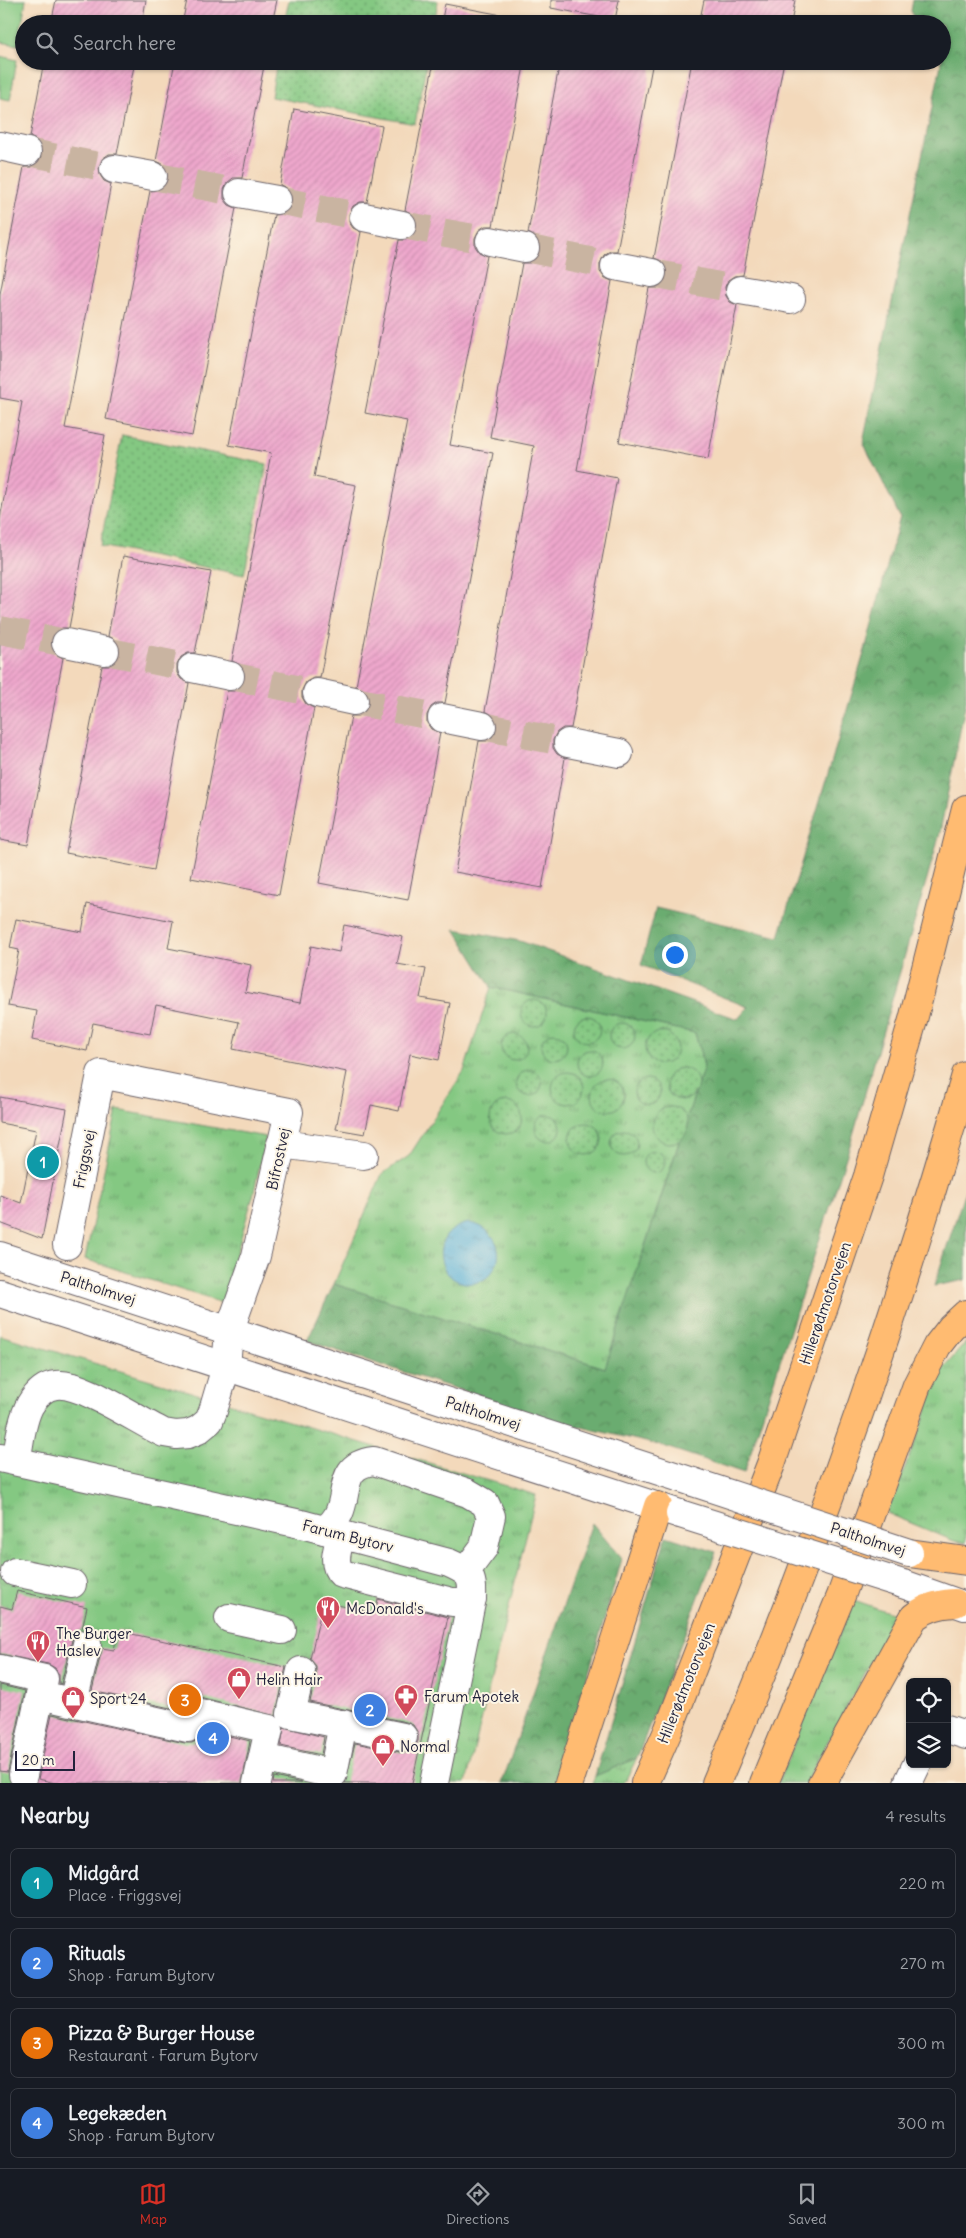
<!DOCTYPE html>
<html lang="en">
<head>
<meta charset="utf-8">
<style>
	:root { --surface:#171b24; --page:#242831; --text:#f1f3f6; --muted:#9ea1a6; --line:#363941; --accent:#d93025 }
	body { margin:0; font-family:Delius,sans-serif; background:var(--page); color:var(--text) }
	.controls { position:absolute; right:15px; bottom:15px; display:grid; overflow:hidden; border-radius:8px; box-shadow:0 1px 4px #0004 }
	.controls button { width:45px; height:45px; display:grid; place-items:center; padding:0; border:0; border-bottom:1px solid var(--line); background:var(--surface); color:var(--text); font:25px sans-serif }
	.scale { position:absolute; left:15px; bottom:12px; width:60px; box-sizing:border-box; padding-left:5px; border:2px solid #22223b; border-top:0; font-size:14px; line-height:18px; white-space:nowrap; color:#22223b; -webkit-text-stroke:4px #fcf5e5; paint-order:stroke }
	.you { position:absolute; left:674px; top:954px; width:18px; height:18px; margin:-12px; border:4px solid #fff; border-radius:50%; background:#1a73e8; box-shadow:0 0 0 8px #1a73e833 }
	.badge { display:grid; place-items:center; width:32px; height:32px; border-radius:50%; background:var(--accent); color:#fff; font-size:16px; font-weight:700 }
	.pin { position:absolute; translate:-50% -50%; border:2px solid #fff; box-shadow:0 1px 5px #0006 }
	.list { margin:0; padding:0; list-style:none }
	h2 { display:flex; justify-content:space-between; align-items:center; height:65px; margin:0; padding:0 20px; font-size:21px }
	h2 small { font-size:16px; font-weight:400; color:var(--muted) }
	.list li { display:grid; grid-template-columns:32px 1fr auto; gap:15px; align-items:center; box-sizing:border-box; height:70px; margin:0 10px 10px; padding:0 10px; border:1px solid var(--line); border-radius:8px }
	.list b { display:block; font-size:19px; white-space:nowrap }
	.list p { margin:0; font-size:16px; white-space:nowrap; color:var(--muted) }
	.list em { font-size:16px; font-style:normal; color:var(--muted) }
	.icon { flex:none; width:28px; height:28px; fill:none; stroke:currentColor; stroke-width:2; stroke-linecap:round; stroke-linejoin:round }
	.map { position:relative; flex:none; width:966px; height:1783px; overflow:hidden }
	.search { position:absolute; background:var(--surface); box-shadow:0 1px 4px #0004; left:15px; right:15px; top:15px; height:55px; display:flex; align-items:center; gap:12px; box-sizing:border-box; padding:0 18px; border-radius:28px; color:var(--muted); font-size:19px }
	.sheet { height:385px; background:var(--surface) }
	nav { display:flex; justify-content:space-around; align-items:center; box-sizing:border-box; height:70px; border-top:1px solid var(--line); background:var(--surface); font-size:14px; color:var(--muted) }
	nav a { display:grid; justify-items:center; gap:2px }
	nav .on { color:var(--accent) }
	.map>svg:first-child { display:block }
	.grass { fill:url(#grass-tufts); stroke:#53755e }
	.forest { fill:url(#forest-crowns); stroke:#466756 }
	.park { fill:url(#park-dots); stroke:#53755e }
	.pitch { fill:#84c882; stroke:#53755e }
	.water { fill:url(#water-ripples); stroke:#3e6a89 }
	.building { fill:url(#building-hatch) }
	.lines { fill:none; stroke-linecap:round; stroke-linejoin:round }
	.minor-tunnel { stroke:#c9b4a1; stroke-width:28; stroke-dasharray:28 14; stroke-linecap:butt }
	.minor-casing { stroke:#6b6268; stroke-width:30 }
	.highway-casing { stroke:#6b6268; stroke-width:30 }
	.minor { stroke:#fff; stroke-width:28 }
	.highway { stroke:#ffbb71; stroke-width:28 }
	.minor-bridge-casing { stroke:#6b6268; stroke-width:30; stroke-linecap:butt }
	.minor-bridge { stroke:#fff; stroke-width:28 }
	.labels { text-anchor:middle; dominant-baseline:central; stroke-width:4; stroke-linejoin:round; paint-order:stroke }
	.street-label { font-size:15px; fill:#22223b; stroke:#fcf5e5 }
	.poi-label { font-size:15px; fill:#22223b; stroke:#fcf5e5; text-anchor:start }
</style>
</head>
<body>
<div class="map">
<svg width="966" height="1783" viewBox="0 0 966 1783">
	<defs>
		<pattern id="grass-tufts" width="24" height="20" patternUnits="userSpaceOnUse" patternTransform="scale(1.25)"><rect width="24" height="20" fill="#84c882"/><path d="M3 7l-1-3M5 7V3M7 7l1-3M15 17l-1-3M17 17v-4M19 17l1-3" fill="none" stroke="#6ca26c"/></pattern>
		<pattern id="forest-crowns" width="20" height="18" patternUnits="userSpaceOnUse" patternTransform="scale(1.25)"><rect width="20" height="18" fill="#6bac70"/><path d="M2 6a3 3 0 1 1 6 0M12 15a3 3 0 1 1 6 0" fill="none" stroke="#588c5d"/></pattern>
		<pattern id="park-dots" width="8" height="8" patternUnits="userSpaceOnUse" patternTransform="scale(1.25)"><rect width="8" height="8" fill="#84c882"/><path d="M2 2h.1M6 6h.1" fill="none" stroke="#6ca26c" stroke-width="1.8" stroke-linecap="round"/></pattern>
		<pattern id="water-ripples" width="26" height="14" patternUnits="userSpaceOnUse" patternTransform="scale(1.25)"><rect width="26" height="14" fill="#5bb1d7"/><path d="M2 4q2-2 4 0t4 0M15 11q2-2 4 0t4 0" fill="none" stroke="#4b90b0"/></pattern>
		<pattern id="building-hatch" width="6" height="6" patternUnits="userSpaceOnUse" patternTransform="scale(1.25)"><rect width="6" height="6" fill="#eea7cc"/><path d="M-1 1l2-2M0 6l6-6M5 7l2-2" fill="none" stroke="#cc8fb0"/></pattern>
	</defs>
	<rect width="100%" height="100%" fill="#fcf5e5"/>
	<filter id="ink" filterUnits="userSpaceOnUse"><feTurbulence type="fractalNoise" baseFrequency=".02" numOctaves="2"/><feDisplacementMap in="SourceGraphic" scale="10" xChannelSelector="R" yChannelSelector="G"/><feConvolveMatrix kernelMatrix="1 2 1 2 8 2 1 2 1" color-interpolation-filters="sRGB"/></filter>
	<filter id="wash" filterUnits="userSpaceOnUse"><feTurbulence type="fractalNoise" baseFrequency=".0096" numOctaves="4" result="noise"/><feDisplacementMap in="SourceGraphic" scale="20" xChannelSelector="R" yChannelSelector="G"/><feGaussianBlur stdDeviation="1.12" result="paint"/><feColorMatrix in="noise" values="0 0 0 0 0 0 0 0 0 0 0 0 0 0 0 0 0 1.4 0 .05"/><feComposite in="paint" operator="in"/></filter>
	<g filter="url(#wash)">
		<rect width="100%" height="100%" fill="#f3d9bb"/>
		<!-- grass -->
		<g class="grass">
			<polygon points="491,987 695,1033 704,1066 605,1368 334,1284 382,1174 409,1156 464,1071"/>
			<polygon points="117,1110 266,1137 253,1196 222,1303 85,1259"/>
			<polygon points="0,1335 536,1495 466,1783 0,1783"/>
			<polygon points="966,1342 966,1543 954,1541 887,1513 918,1435 939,1374"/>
			<polygon points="854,1600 897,1615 805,1783 778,1783"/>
			<polygon points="637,1758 624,1783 592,1783 595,1776"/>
		</g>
		<!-- forest -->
		<g class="forest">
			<polygon points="913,0 966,0 966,701 939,837 851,1142 744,1473 663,1446 560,1422 307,1341 334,1284 605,1368 704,1066 695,1033 491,987 455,929 520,941 738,1019 748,1007 641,965 656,908 779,937 865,650 900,517 863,442 941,64 940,61 942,61 942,24 918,24 911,11"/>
			<polygon points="966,1188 966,1280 934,1286"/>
			<polygon points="592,1523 622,1559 556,1783 502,1783"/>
			<polygon points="666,1536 716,1552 637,1758 595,1776"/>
		</g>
		<!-- park -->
		<g class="park">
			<polygon points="289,0 432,0 438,1 434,24 284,24"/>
			<polygon points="277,61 427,61 415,124 271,97"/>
			<polygon points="122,435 267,464 244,575 100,546"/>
			<circle cx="534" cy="1013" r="13"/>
			<circle cx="587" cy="1029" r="13"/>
			<circle cx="622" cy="1036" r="13"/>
			<circle cx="661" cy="1048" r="16"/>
			<circle cx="554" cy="1046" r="13"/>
			<circle cx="514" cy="1047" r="13"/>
			<circle cx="590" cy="1063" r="13"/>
			<circle cx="682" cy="1084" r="16"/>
			<circle cx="529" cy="1083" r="13"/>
			<circle cx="568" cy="1088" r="16"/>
			<circle cx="608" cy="1095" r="16"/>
			<circle cx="647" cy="1092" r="13"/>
			<circle cx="506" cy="1118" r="16"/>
			<circle cx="670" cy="1125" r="18"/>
			<circle cx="548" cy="1128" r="13"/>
			<circle cx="586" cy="1139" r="16"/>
			<circle cx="624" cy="1143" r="13"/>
			<circle cx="654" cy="1162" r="11"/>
		</g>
		<!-- pitch -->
		<g class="pitch">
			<polygon points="0,0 26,0 18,45 0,42"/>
			<polygon points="0,56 17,60 10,100 0,98"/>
		</g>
		<!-- water -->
		<path class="water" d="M 469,1223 C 489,1225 506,1247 495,1267 C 491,1276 483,1281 475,1283 C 437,1289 424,1232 469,1223 Z"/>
		<g id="blocks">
			<!-- building -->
			<g class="building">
				<polygon points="56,0 146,0 142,24 51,24"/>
				<polygon points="187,0 277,0 272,24 182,24"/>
				<polygon points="551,0 619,0 615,20 551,8"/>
				<polygon points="704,0 795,0 791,24 699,24"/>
				<polygon points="445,4 507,16 506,24 441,24"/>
				<polygon points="44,61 135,61 117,154 109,154 102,159 99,167 100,175 104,181 111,184 65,428 105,435 69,628 62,628 55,632 51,640 51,648 55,654 63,658 28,845 0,840 0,519 22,402 0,398 0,294 24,167 31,167 38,163 42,155 42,147 38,141 30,137"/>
				<polygon points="175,61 265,61 242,178 233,178 227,183 224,190 224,199 229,205 236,208 192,436 106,419 150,191 159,190 165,186 168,179 167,170 163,164 156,161"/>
				<polygon points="434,61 525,61 493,226 485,226 479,230 475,238 475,246 479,252 487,256 450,445 493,453 445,703 437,703 431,707 427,715 427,723 431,729 440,733 408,900 319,883 351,716 358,716 365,712 369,704 369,697 365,690 356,686 407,421 365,413 399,240 406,240 413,236 417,228 417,220 413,214 405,210"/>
				<polygon points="560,61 653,61 617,251 610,251 604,255 600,264 600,272 605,278 612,281 577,470 617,478 571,728 563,728 557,732 553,740 553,748 557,754 565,758 542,888 455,872 479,741 487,741 493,737 497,729 497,721 493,715 485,711 534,446 490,437 522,263 530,263 536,259 540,251 540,243 536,237 528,233"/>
				<polygon points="692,61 784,61 743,275 734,276 728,280 725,287 726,296 730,302 737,305 708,459 619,442 649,288 658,288 664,283 667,276 667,267 662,261 654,258"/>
				<polygon points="294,109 382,126 367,202 360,202 353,206 349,214 349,222 353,228 361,232 314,477 356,485 320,678 313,678 306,682 302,690 302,697 306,704 314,708 279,895 191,878 227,691 234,691 241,687 245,679 245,671 241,665 232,661 271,453 229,445 274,215 283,214 289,210 292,203 292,194 287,188 280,185"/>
				<polygon points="123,556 211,572 195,653 188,653 181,657 177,665 177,673 181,679 189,683 154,870 66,853 102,666 109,666 116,662 120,654 120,646 116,640 108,636"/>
				<polygon points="87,904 173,921 168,948 251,965 245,992 300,1003 311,946 339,952 344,925 403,937 397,964 426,969 420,998 450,1003 439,1060 410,1054 399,1111 371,1105 365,1134 336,1129 347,1072 233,1049 239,1022 156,1005 150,1034 93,1023 87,1051 32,1040 37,1011 8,1006 19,950 10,948 16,919 82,932"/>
				<polygon points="0,1097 67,1109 42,1239 0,1223 0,1195 21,1203 36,1130 0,1123"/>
				<polygon points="17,1591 87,1607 82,1629 75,1634 72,1640 61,1684 59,1683 59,1675 55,1668 48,1664 0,1654 0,1606 12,1609"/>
				<polygon points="378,1599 448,1617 412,1783 345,1783 355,1743 400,1752 407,1752 414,1748 418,1741 418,1733 413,1725 406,1722 310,1702 316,1674 316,1666 310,1659 323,1602 375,1613"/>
				<polygon points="118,1631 286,1667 276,1716 195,1696 187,1696 180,1700 175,1709 92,1691 102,1648 114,1650"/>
				<polygon points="0,1685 25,1691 8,1772 0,1771"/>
				<polygon points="52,1714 185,1743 192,1743 199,1739 204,1730 250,1741 242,1783 56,1783 38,1779"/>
				<polygon points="284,1727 324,1737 321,1755 281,1746"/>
				<polygon points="274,1777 302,1783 273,1783"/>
			</g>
		</g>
	</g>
	<g filter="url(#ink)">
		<use href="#blocks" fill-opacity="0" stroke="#6b6268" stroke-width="1"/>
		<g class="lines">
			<!-- minor-tunnel -->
			<g class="minor-tunnel">
				<polyline points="27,152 114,169"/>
				<polyline points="153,176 239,193"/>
				<polyline points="277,200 364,217"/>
				<polyline points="402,225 490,241"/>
				<polyline points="525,248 615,266"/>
				<polyline points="652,273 740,290"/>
				<polyline points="0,630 66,643"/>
				<polyline points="105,651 192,668"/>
				<polyline points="230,676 317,693"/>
				<polyline points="354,701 442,718"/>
				<polyline points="482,726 568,743"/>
			</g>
			<!-- minor casing -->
			<g class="minor-casing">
				<g id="minor">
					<polyline points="0,146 27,152"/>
					<polyline points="114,169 153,176"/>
					<polyline points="239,193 277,200"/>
					<polyline points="364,217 402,225"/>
					<polyline points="490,241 525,248"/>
					<polyline points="615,266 652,273"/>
					<polyline points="740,290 791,299"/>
					<polyline points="66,643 105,651"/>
					<polyline points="192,668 230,676"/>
					<polyline points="317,693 354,701"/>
					<polyline points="442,718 482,726"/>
					<polyline points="568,743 619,753"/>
					<polyline points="281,1144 364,1155"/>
					<polyline points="0,1256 693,1482"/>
					<polyline points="0,1293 680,1514"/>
					<path d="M 0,1458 L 305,1525 L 449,1563 C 469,1572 473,1575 472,1598 L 434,1783"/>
					<path d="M 16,1461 C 20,1443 21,1421 30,1405 C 36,1395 44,1386 56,1385 C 82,1382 138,1421 164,1433 L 176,1435 L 188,1434 L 198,1430 L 209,1421 L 213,1411 L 226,1367 L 229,1332 L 256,1256 L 289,1112 L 101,1074 L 67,1245"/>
					<path d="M 324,1530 C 358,1509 329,1466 374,1461 L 468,1493 L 485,1503 L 491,1516 L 484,1547 L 466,1571"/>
					<path d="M 341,1535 C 338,1548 331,1564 342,1574 L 452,1602 L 464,1602 L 472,1598"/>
					<polyline points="15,1572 72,1584"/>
					<polyline points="903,1584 965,1606"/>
					<polyline points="229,1618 282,1630"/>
					<polyline points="0,1669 44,1679 40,1695 188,1728 191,1711 269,1729 257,1783"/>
					<polyline points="301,1671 291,1714 403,1737"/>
					<polyline points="73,1702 87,1644"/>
					<polyline points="947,1729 966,1735"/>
					<polyline points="263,1758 333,1774 343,1724"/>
					<polyline points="23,1775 40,1695"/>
					<polyline points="908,1783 917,1764"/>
				</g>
			</g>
			<!-- highway casing -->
			<g class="highway-casing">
				<g id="highway">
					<polyline points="909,1553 966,1561"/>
					<polyline points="569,1783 658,1506"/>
					<polyline points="645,1783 668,1731 771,1464 868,1176 913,1020 966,809"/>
					<path d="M 716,1783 C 815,1553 897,1315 966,1075"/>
					<polyline points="764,1783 841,1596 917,1385 937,1346 951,1328 966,1314"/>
					<path d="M 822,1783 L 914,1617 C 927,1607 939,1604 955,1603"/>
				</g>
			</g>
			<!-- minor -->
			<use href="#minor" class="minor"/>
			<!-- highway -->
			<use href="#highway" class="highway"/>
			<!-- minor-bridge casing -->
			<g class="minor-bridge-casing">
				<g id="minor-bridge">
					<polyline points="693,1482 909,1553"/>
					<polyline points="680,1514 903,1584"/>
				</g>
			</g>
			<!-- minor-bridge -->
			<use href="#minor-bridge" class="minor-bridge"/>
		</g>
	</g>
	<!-- icons -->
	<defs>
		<g id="restaurant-pin" transform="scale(1.25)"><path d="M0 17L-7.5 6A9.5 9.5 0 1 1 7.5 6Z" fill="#d1495b" stroke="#fcf5e5"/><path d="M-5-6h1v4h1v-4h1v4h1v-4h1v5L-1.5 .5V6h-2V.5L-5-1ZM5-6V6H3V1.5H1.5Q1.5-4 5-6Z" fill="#fff"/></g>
		<g id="shop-pin" transform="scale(1.25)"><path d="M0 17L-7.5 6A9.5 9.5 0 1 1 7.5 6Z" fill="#d1495b" stroke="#fcf5e5"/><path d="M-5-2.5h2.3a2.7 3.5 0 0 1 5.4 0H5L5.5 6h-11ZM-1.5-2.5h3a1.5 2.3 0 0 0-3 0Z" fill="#fff"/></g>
		<g id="pharmacy-pin" transform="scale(1.25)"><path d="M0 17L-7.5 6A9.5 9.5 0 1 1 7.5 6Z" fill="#d1495b" stroke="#fcf5e5"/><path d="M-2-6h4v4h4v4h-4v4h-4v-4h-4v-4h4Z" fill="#fff"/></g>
	</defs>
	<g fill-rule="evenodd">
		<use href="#restaurant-pin" x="328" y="1608"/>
		<use href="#restaurant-pin" x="38" y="1642"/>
		<use href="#shop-pin" x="239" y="1679"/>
		<use href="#pharmacy-pin" x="406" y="1696"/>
		<use href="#shop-pin" x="73" y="1698"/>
		<use href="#shop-pin" x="383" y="1746"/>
	</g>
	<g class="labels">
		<!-- street labels -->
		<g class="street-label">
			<text transform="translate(84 1159) rotate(-79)">Friggsvej</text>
			<text transform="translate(278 1159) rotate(-78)">Bifrostvej</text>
			<text transform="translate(98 1288) rotate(18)">Paltholmvej</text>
			<text transform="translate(825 1303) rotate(-71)">Hillerødmotorvejen</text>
			<text transform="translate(483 1413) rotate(18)">Paltholmvej</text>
			<text transform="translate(348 1536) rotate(14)">Farum Bytorv</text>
			<text transform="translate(868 1539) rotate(18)">Paltholmvej</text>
			<text transform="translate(686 1683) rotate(-68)">Hillerødmotorvejen</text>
		</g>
		<!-- poi labels -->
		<g class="poi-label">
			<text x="346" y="1608">McDonald's</text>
			<text x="56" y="1633">The Burger<tspan x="56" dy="17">Haslev</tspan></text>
			<text x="256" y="1679">Helin Hair</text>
			<text x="424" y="1696">Farum Apotek</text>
			<text x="90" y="1698">Sport 24</text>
			<text x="400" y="1746">Normal</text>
		</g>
	</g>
</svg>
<div class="controls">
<button><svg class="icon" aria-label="locate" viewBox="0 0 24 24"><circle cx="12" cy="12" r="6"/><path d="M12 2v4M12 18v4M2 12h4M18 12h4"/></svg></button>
<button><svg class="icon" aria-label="layers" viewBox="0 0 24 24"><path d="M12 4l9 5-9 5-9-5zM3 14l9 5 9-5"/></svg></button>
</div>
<div class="scale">20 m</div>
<div class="you"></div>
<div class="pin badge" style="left:43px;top:1162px;background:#0f9aa8">1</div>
<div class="pin badge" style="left:370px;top:1710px;background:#3f7fe0">2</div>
<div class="pin badge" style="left:185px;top:1700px;background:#e8710a">3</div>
<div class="pin badge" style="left:213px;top:1738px;background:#3f7fe0">4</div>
<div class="search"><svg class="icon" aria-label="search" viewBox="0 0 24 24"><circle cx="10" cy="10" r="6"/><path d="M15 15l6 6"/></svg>Search here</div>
</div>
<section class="sheet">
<h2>Nearby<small>4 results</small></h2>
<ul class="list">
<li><span class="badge" style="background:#0f9aa8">1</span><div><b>Midgård</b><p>Place · Friggsvej</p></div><em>220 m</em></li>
<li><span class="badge" style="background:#3f7fe0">2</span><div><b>Rituals</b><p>Shop · Farum Bytorv</p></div><em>270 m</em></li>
<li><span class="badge" style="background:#e8710a">3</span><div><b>Pizza &amp; Burger House</b><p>Restaurant · Farum Bytorv</p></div><em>300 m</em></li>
<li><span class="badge" style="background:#3f7fe0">4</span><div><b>Legekæden</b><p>Shop · Farum Bytorv</p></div><em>300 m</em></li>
</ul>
</section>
<nav>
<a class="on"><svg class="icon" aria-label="map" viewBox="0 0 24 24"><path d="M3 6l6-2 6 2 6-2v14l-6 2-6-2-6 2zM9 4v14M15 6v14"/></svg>Map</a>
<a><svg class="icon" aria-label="directions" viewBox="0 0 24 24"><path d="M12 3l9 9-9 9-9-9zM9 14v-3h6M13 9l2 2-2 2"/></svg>Directions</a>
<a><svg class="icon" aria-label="saved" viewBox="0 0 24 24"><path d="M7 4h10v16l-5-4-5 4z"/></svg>Saved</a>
</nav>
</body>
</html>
